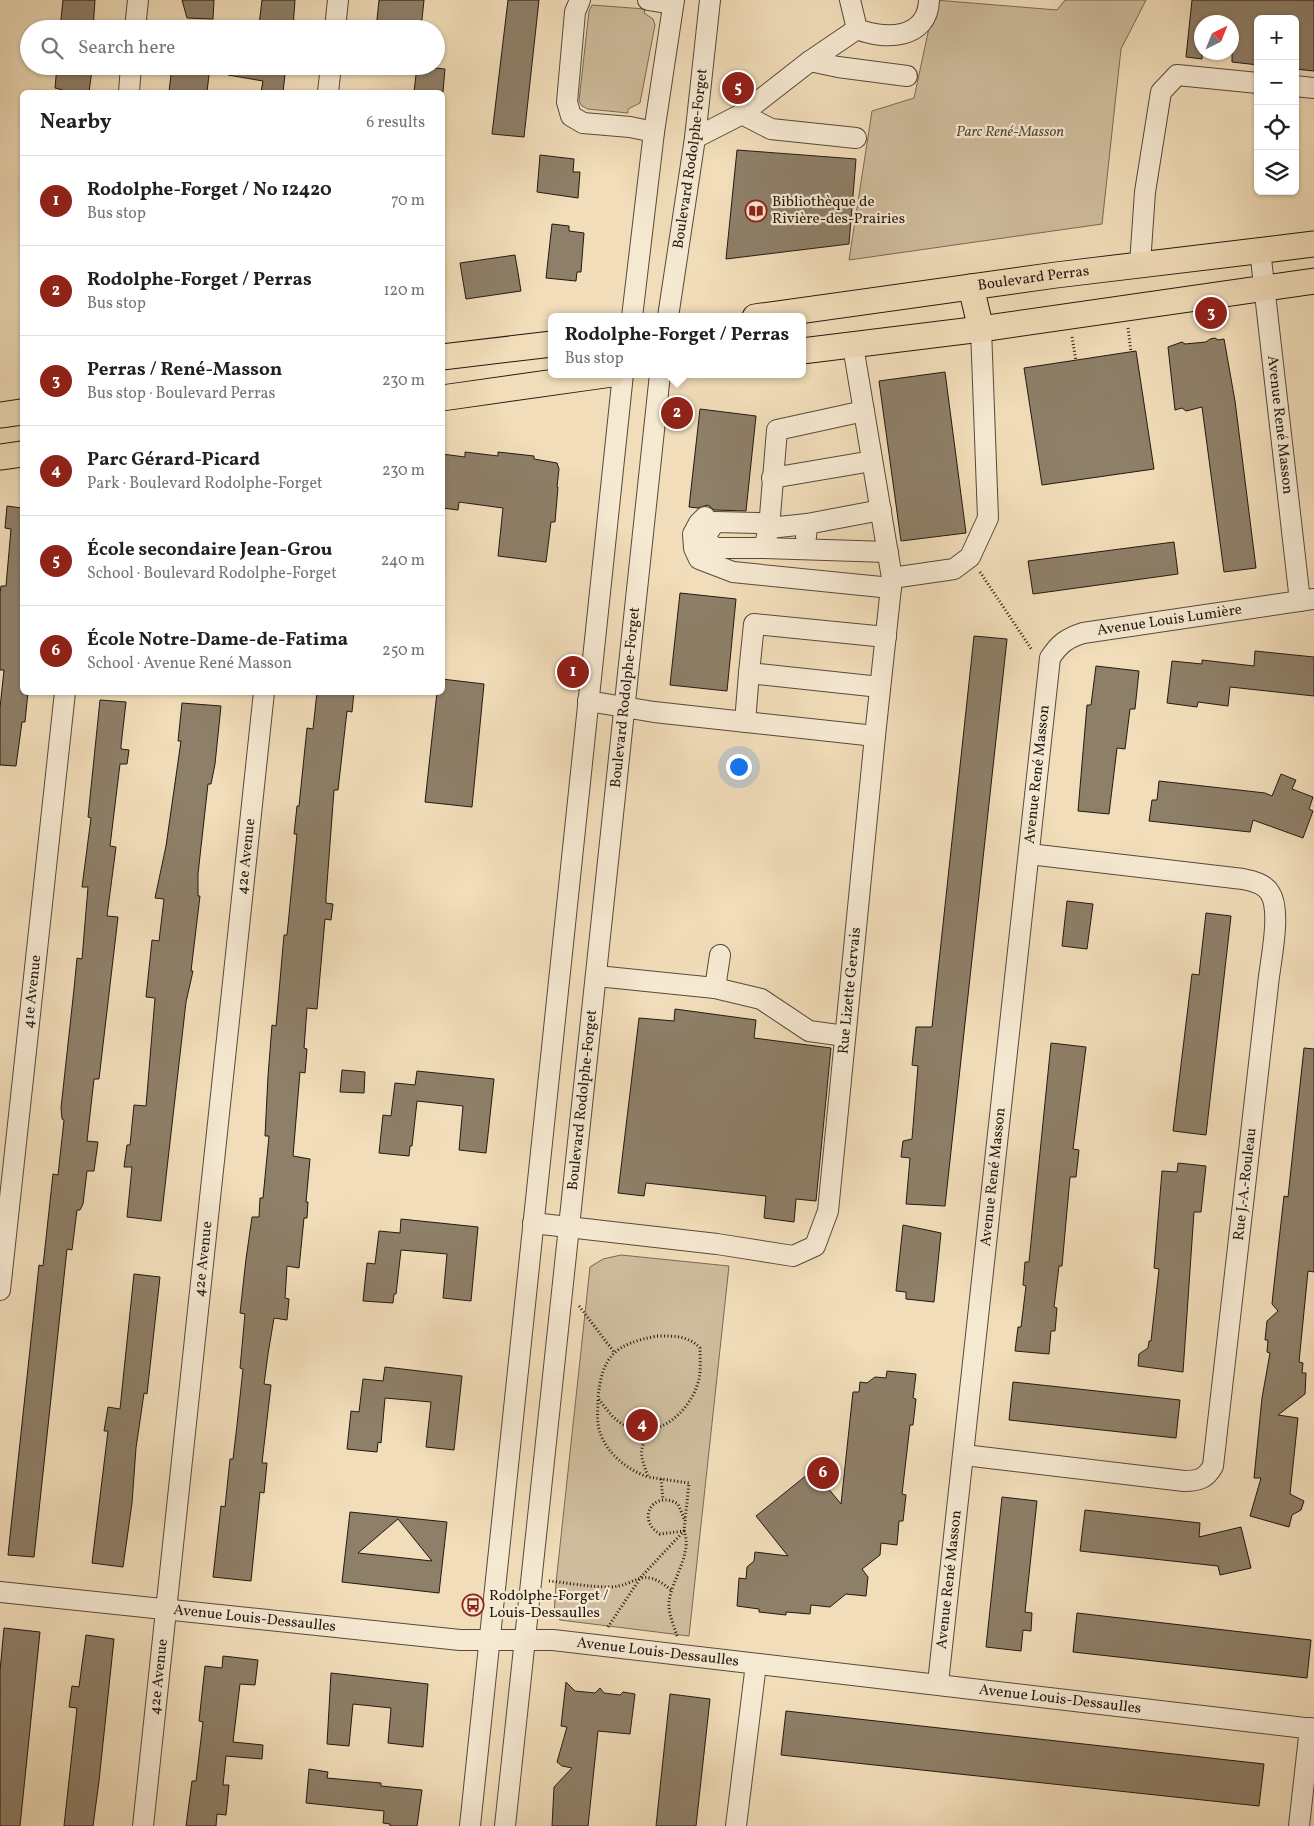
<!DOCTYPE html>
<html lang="en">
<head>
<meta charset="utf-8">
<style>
	:root { --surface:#fff; --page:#f2f2f2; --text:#202124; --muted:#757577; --line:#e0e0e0; --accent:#8f2418 }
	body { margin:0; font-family:Vollkorn,serif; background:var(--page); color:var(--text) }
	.controls { position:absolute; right:15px; top:15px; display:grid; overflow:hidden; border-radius:8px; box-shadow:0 1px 4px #0004 }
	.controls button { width:45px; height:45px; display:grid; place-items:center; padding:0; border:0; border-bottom:1px solid var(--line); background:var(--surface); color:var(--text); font:25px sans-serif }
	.compass { position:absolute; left:1194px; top:15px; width:45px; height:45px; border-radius:50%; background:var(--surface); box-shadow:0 1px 4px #0004; rotate:43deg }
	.you { position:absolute; left:738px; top:766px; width:18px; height:18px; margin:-12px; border:4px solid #fff; border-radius:50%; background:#1a73e8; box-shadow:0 0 0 8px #1a73e833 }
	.badge { display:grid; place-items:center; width:32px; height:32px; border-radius:50%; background:var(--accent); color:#fff; font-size:16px; font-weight:700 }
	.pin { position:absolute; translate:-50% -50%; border:2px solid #fff; box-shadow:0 1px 5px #0006 }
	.popup { position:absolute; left:548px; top:313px; width:258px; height:65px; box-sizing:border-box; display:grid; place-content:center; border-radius:8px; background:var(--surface); filter:drop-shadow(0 1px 4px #0005); font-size:16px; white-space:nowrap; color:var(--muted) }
	.popup b { font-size:19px; color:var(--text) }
	.popup::after { content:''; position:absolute; left:50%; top:100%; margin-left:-10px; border:10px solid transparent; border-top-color:var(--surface) }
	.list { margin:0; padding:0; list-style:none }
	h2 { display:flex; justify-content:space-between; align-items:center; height:65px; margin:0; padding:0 20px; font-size:21px }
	h2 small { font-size:16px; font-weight:400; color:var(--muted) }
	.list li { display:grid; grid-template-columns:32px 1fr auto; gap:15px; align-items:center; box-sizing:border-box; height:90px; padding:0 20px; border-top:1px solid var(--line) }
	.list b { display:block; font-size:19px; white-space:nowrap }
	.list p { margin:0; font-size:16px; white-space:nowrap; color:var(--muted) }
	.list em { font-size:16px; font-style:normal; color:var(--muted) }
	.icon { flex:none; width:28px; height:28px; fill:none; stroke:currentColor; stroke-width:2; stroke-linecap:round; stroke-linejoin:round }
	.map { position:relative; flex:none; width:1314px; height:1826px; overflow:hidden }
	.search { position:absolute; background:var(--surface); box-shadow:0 1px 4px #0004; left:20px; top:20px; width:425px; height:55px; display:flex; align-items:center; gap:12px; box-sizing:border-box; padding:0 18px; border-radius:28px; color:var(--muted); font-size:19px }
	.panel { position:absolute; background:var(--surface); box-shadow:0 1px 4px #0004; left:20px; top:90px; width:425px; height:605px; border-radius:8px }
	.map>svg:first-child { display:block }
	.green { fill:#cebc9c; stroke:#786a56 }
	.building { fill:#8e7f68; stroke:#231911; fill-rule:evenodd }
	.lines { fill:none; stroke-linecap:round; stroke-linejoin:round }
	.minor-casing { stroke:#564a3b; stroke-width:22 }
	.major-casing { stroke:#231911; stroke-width:27 }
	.path { stroke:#231911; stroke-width:3; stroke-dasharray:1 2.5; stroke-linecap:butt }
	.minor { stroke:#f6e9d2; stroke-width:20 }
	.major { stroke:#f1ddb9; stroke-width:25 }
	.labels { text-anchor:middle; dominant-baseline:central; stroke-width:4.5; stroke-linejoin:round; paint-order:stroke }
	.park-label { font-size:15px; font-style:italic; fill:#564a3b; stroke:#f6e9d2 }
	.street-label { font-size:15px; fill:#231911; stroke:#f6e9d2 }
	.poi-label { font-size:15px; fill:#231911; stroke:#f6e9d2; text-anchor:start }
</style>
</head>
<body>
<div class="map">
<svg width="1314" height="1826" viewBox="0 0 1314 1826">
	<rect width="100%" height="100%" fill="#f1ddb9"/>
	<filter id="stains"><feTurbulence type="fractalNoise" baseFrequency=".004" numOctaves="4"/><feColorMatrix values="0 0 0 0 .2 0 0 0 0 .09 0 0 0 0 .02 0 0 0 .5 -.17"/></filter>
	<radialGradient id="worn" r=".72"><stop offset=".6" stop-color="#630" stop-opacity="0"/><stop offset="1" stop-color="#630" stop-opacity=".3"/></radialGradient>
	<!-- green -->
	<g class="green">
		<polygon points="935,0 1057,10 1065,0 1146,0 1121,49 1102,224 849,260 872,111 914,98"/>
		<polygon points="592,5 645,9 644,13 653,19 655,25 640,103 628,109 628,113 588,109 582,106 579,101 589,11"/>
		<polygon points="621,1255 729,1266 689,1636 560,1620 554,1615 556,1583 590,1267 603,1259"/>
	</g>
	<!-- building -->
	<g class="building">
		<polygon points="63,0 95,0 93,29 60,29"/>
		<polygon points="182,0 214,0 213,19 187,18"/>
		<polygon points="262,0 295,0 293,28 259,25"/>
		<polygon points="379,0 424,0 421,29 376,29"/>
		<polygon points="508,0 539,0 524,137 492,134"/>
		<polygon points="1192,0 1314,0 1314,71 1295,69 1295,19 1258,19 1258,65 1232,62 1232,22 1202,22 1202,59 1186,57"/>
		<polygon points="57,66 92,70 89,92 62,92 63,90 55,88"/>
		<polygon points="172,66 210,66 207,92 169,92"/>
		<polygon points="228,66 286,66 283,92 261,92 263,81 228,75"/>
		<polygon points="417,66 445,69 443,92 414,92"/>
		<polygon points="737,150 856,159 849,244 726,259"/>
		<polygon points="540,155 574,159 573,172 580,172 578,198 537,192"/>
		<polygon points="552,224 569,226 569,231 584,233 581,272 577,272 576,281 546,278"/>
		<polygon points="515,255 521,291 466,299 460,263"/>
		<polygon points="1215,338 1218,340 1224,339 1235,401 1256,568 1224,572 1202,407 1186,411 1182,408 1175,410 1168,347 1182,342 1185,344 1206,342 1210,339"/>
		<polygon points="1136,351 1154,469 1042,485 1024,368"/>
		<polygon points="945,372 966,533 901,541 879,381"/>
		<polygon points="700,409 756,416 746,511 714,510 708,505 698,508 689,507"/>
		<polygon points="465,452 498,456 498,452 534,456 534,459 557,463 559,469 557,487 558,487 555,522 551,522 546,562 498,556 503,508 459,502 458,510 442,508 442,454 465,457"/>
		<polygon points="7,506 22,508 22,692 28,692 25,722 22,722 16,766 0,765 0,708 4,670 0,670 0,593 1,586 6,586 11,529 5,528"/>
		<polygon points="1174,542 1178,574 1033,594 1028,561"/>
		<polygon points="680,593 736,599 727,691 670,685"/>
		<polygon points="974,636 1007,639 945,1206 906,1204 910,1158 901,1157 903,1141 912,1139 918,1066 912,1065 916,1027 932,1027"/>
		<polygon points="1255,651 1314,657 1314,696 1230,687 1228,706 1198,702 1197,707 1167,703 1172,661 1202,664 1202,660 1254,666"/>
		<polygon points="1096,666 1139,671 1135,709 1130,709 1125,749 1117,748 1109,814 1078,811 1087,705 1091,705"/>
		<polygon points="442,679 484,684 472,807 425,802 437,692 442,692"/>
		<polygon points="317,692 354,692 352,712 347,711 338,790 334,790 326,897 326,903 333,904 331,920 325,919 317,1009 307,1008 304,1048 307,1049 305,1073 300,1072 293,1156 310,1159 306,1202 308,1202 307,1218 304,1218 299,1268 287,1266 285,1298 289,1299 287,1320 274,1318 268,1354 264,1384 271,1385 262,1463 267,1463 264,1493 260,1492 251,1581 213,1577 221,1506 225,1507 230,1459 233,1459 237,1425 243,1369 240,1368 245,1314 240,1313 246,1259 252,1217 259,1217 260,1198 263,1198 269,1136 265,1136 268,1076 272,1025 276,1026 284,935 287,935 297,834 294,834 297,806 299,806 307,728 313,729"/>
		<polygon points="100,700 126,702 121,746 121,749 129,750 127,764 120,764 110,846 116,847 107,916 118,917 99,1079 94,1079 87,1141 98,1142 94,1171 87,1171 83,1204 80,1210 77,1210 72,1250 67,1249 34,1557 8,1555 39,1265 43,1266 53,1174 58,1175 64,1120 62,1119 61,1108 74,989 77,958 82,959 88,887 82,887 91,818 88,817"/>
		<polygon points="182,703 221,706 215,764 211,784 208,784 198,874 198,896 200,896 191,971 193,971 186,1002 161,1221 127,1217 132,1167 124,1167 127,1145 130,1145 134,1105 146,1106 155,998 146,997 152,940 159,941 164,899 155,898 166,846 181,741 178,741"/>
		<polygon points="1281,774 1296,780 1292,789 1313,797 1309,809 1313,811 1303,838 1253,820 1250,832 1149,821 1152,800 1157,800 1159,781 1265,793 1272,796"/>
		<polygon points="1067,901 1093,904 1087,949 1062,946"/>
		<polygon points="1206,913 1231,916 1206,1135 1173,1131 1192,974 1199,975"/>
		<polygon points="675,1009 756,1020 754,1038 831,1048 816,1201 796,1199 794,1222 764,1218 766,1196 646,1183 644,1196 618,1193 639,1018 674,1021"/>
		<polygon points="1051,1043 1086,1047 1073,1149 1079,1150 1076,1177 1070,1177 1062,1266 1059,1266 1054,1307 1057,1308 1055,1331 1051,1331 1049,1354 1015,1351 1018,1327 1021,1327 1026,1286 1023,1285 1025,1262 1029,1262"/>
		<polygon points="1304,1048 1314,1049 1314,1272 1308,1271 1299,1362 1303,1363 1302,1373 1306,1373 1305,1394 1278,1415 1298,1418 1290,1494 1304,1501 1301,1510 1292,1515 1289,1527 1250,1516 1261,1478 1254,1478 1262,1398 1270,1353 1267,1352 1268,1340 1265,1340 1267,1321 1278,1311 1272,1304 1273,1294 1284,1196 1288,1197"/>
		<polygon points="342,1070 365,1072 364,1093 340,1092"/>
		<polygon points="417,1071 494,1079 486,1153 459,1150 463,1106 417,1101 412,1146 410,1146 409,1156 379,1153 383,1115 391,1116 395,1083 415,1085"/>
		<polygon points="1178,1163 1206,1166 1201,1212 1194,1212 1183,1372 1138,1366 1139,1354 1148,1348 1149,1341 1151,1341 1159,1269 1154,1268 1162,1171 1177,1172"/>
		<polygon points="401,1219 478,1227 471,1301 443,1298 447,1254 401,1250 396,1294 394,1294 393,1303 363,1301 367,1263 375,1264 379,1231 400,1233"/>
		<polygon points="903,1225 941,1233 934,1302 906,1299 906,1292 896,1291"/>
		<polygon points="134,1274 160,1277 147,1394 144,1393 136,1448 132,1503 123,1567 92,1563 108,1431 104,1431 108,1407 120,1409"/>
		<polygon points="385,1367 462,1376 454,1450 426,1447 431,1402 385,1398 381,1443 378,1442 377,1452 347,1449 351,1411 359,1412 363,1379 383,1381"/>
		<polygon points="887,1371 916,1374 913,1398 916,1399 913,1425 910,1425 902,1494 906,1495 903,1521 899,1521 897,1545 881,1543 880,1555 862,1569 868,1577 866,1596 846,1594 830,1607 811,1605 810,1614 786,1612 786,1615 759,1612 759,1609 737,1606 739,1578 746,1579 747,1567 754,1561 755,1552 788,1556 756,1516 813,1470 841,1504 853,1392 859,1392 860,1382 867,1383 875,1377 886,1378"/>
		<polygon points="1013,1382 1180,1400 1176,1438 1009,1420"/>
		<polygon points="1002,1497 1037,1501 1025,1612 1032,1613 1031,1631 1023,1630 1021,1651 986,1647"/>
		<polygon points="1085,1510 1200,1523 1199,1537 1241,1527 1251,1568 1220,1575 1218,1566 1080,1551"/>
		<path d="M 350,1512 L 447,1522 L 439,1593 L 342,1582 ZM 398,1519 L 432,1561 L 358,1553 Z"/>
		<polygon points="1077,1613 1311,1640 1307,1678 1073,1652"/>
		<polygon points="4,1628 40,1632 20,1826 0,1826 0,1671"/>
		<polygon points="86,1635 114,1639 99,1781 93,1826 64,1826 77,1708 69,1707 72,1686 79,1687"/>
		<polygon points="223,1656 258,1660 255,1685 240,1684 233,1742 263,1745 262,1759 226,1756 223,1785 229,1785 226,1815 217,1814 216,1826 186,1826 192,1781 196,1781 203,1722 199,1721 205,1666 222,1668"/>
		<polygon points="331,1673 428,1684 423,1747 388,1743 391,1708 353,1704 349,1746 327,1744"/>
		<polygon points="566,1682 575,1691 595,1693 600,1688 604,1693 620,1695 623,1692 635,1694 630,1734 598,1731 588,1826 552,1826 554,1787 572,1768 562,1766 557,1762 567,1727 561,1726"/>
		<polygon points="670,1694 710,1699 696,1826 656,1826"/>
		<polygon points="786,1711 1264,1764 1259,1806 781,1755"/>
		<polygon points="309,1769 328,1772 327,1778 381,1783 381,1786 422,1790 417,1826 390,1826 390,1824 383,1823 384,1811 306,1803"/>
	</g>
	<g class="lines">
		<!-- minor casing -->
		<g class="minor-casing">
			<g id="minor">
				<polyline points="580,0 575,12 567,102 571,116 583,123 630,127 654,132"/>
				<polyline points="648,0 673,4"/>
				<path d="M 850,0 L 857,29 C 884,40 928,40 929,0"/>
				<polyline points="135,29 138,0"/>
				<polyline points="335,29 338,0"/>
				<polyline points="810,61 838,67 907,76"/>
				<polyline points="1295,86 1314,88"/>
				<polyline points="129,92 131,66"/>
				<polyline points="328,92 331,66"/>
				<polyline points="742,114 771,129 856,138"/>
				<polyline points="695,138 742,114 810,61 857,29"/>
				<path id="s1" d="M 1260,250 L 1300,601"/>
				<polyline points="1140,264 1145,192 1161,92 1177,75 1258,83"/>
				<polyline points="632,317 654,132 674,0"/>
				<path id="s2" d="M 668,317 L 695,138 L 710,0"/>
				<polyline points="853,346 892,578 875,736"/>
				<polyline points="772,478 872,461"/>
				<polyline points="705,517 699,523 693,534 694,548 699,559 733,572 891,588"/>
				<polyline points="807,524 769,528 758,523 715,522 707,534 708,543 716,548 764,548 769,528 777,430 864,411"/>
				<polyline points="806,537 807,524 881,510"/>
				<polyline points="764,548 888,552"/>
				<polyline points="892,578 954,569 970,557 988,518 981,329"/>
				<polyline points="880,687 749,673 754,624 886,637"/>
				<polyline points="745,722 749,673"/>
				<polyline points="597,976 715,988 761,999 809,1031 845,1036"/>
				<polyline points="715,988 720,955"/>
				<path id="s3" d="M 533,1223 L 717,1244 L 793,1256 L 815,1246 L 828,1211 L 875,736 L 654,712 L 588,701"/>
				<path id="s4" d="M 0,1290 L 65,692"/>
				<path id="s5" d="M 964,1455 L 1184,1481 C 1198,1481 1206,1479 1213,1466 L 1268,985 C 1270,963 1282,911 1270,893 C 1265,884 1253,881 1243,879 L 1029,854"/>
				<path id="s6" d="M 0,1592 L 460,1640 L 553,1640 L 1314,1729"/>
				<path id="s7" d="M 938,1683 L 1050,658 C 1059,644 1067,638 1083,633 L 1314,599"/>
				<path id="s8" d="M 143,1826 L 264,692"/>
				<polyline points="470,1826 623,374"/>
				<path id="s9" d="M 505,1826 L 660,374"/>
				<polyline points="736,1826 756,1664"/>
				<polyline points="1299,1826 1310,1728"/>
			</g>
		</g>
		<!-- major casing -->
		<g class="major-casing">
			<g id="major">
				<polyline points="971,287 981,329"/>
				<path id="s10" d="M 755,317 L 1056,275 L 1314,244"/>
				<polyline points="802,351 981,329 1314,281"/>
				<polyline points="442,357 552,344"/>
				<polyline points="442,398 612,374"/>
				<polyline points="0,415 22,412"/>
				<polyline points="0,457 22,454"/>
			</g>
		</g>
		<!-- path -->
		<g class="path">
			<polyline points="1128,328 1131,352"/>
			<polyline points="1072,337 1076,361"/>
			<polyline points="980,572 1032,650"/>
			<polyline points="579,1306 614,1352"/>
			<path d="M 657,1336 C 673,1336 688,1335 700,1348 C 700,1358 701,1370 699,1379 C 691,1413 655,1443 622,1424 C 612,1418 605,1407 598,1398 C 602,1356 615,1344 657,1336 Z"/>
			<path d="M 598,1400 C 598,1407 597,1416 598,1424 C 602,1450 625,1469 648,1477 C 641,1456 637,1450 651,1431"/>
			<polyline points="661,1479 663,1500"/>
			<path d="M 549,1581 C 569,1583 589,1587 609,1587 C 637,1587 640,1564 671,1590"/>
			<polyline points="608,1627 641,1577 684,1531 689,1483 648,1477"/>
			<path d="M 677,1636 C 674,1625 668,1614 669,1602 C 671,1581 693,1553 684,1531 L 660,1534 C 635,1519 654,1489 678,1504 L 685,1521"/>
		</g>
		<!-- minor -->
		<use href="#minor" class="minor"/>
		<!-- major -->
		<use href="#major" class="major"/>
	</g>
	<!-- icons -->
	<defs>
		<g id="library-ring" transform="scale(1.125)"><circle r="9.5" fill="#f6e9d2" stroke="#8f2418" stroke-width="1.5"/><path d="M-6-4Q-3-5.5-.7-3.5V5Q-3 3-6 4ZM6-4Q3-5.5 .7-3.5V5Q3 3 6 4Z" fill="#8f2418"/></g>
		<g id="bus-ring" transform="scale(1.125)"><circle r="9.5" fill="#f6e9d2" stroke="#8f2418" stroke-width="1.5"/><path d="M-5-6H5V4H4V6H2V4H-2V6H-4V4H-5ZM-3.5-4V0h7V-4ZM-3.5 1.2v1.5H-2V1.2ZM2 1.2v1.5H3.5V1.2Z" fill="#8f2418"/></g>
	</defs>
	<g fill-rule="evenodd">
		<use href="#library-ring" x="756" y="211"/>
		<use href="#bus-ring" x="473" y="1605"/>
	</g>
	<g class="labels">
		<!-- park labels -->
		<g class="park-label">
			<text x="1010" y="132">Parc René-Masson</text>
		</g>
		<!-- street labels -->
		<g class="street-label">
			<text stroke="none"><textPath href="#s2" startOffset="160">Boulevard Rodolphe-Forget</textPath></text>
			<text stroke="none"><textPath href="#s10" startOffset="281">Boulevard Perras</textPath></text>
			<text stroke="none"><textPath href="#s1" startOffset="176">Avenue René Masson</textPath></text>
			<text stroke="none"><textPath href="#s7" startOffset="1161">Avenue Louis Lumière</textPath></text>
			<text stroke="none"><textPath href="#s9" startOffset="1135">Boulevard Rodolphe-Forget</textPath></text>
			<text stroke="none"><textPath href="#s7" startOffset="914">Avenue René Masson</textPath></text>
			<text stroke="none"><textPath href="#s8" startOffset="975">42e Avenue</textPath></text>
			<text stroke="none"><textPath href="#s4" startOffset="300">41e Avenue</textPath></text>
			<text stroke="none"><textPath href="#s3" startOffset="545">Rue Lizette Gervais</textPath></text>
			<text stroke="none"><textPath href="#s9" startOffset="730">Boulevard Rodolphe-Forget</textPath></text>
			<text stroke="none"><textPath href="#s7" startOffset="509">Avenue René Masson</textPath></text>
			<text stroke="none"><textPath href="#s5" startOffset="540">Rue J.-A.-Rouleau</textPath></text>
			<text stroke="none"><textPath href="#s8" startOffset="570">42e Avenue</textPath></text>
			<text stroke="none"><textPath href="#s7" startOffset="104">Avenue René Masson</textPath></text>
			<text stroke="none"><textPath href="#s6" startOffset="256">Avenue Louis-Dessaulles</textPath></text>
			<text stroke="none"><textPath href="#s6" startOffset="661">Avenue Louis-Dessaulles</textPath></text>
			<text stroke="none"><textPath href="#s8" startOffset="150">42e Avenue</textPath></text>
			<text stroke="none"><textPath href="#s6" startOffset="1066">Avenue Louis-Dessaulles</textPath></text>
		</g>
		<!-- poi labels -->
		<g class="poi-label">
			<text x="772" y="202">Bibliothèque de<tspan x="772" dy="17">Rivière-des-Prairies</tspan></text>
			<text x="489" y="1596">Rodolphe-Forget /<tspan x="489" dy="17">Louis-Dessaulles</tspan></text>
		</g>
	</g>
	<rect width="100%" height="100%" filter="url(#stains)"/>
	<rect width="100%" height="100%" fill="url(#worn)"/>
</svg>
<div class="controls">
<button>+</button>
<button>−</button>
<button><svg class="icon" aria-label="locate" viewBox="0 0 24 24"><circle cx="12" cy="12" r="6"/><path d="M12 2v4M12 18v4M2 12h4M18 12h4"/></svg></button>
<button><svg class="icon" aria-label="layers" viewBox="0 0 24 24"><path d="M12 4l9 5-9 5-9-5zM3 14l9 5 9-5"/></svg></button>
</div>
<svg class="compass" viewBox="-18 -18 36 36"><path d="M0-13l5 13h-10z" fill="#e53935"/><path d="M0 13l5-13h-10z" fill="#757577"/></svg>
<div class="you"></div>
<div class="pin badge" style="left:573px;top:672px">1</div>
<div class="pin badge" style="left:677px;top:413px">2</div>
<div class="popup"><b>Rodolphe-Forget / Perras</b>Bus stop</div>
<div class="pin badge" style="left:1211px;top:313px">3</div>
<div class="pin badge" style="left:642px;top:1425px">4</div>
<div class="pin badge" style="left:738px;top:88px">5</div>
<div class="pin badge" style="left:823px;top:1473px">6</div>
<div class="search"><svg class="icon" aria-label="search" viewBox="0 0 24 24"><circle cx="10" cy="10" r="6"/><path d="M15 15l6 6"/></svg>Search here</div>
<section class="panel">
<h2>Nearby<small>6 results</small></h2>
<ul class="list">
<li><span class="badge">1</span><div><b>Rodolphe-Forget / No 12420</b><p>Bus stop</p></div><em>70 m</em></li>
<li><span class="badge">2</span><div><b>Rodolphe-Forget / Perras</b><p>Bus stop</p></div><em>120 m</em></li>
<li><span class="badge">3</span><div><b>Perras / René-Masson</b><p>Bus stop · Boulevard Perras</p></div><em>230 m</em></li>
<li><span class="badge">4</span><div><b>Parc Gérard-Picard</b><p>Park · Boulevard Rodolphe-Forget</p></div><em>230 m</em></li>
<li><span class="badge">5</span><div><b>École secondaire Jean-Grou</b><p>School · Boulevard Rodolphe-Forget</p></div><em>240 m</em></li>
<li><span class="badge">6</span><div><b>École Notre-Dame-de-Fatima</b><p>School · Avenue René Masson</p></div><em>250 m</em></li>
</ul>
</section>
</div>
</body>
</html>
